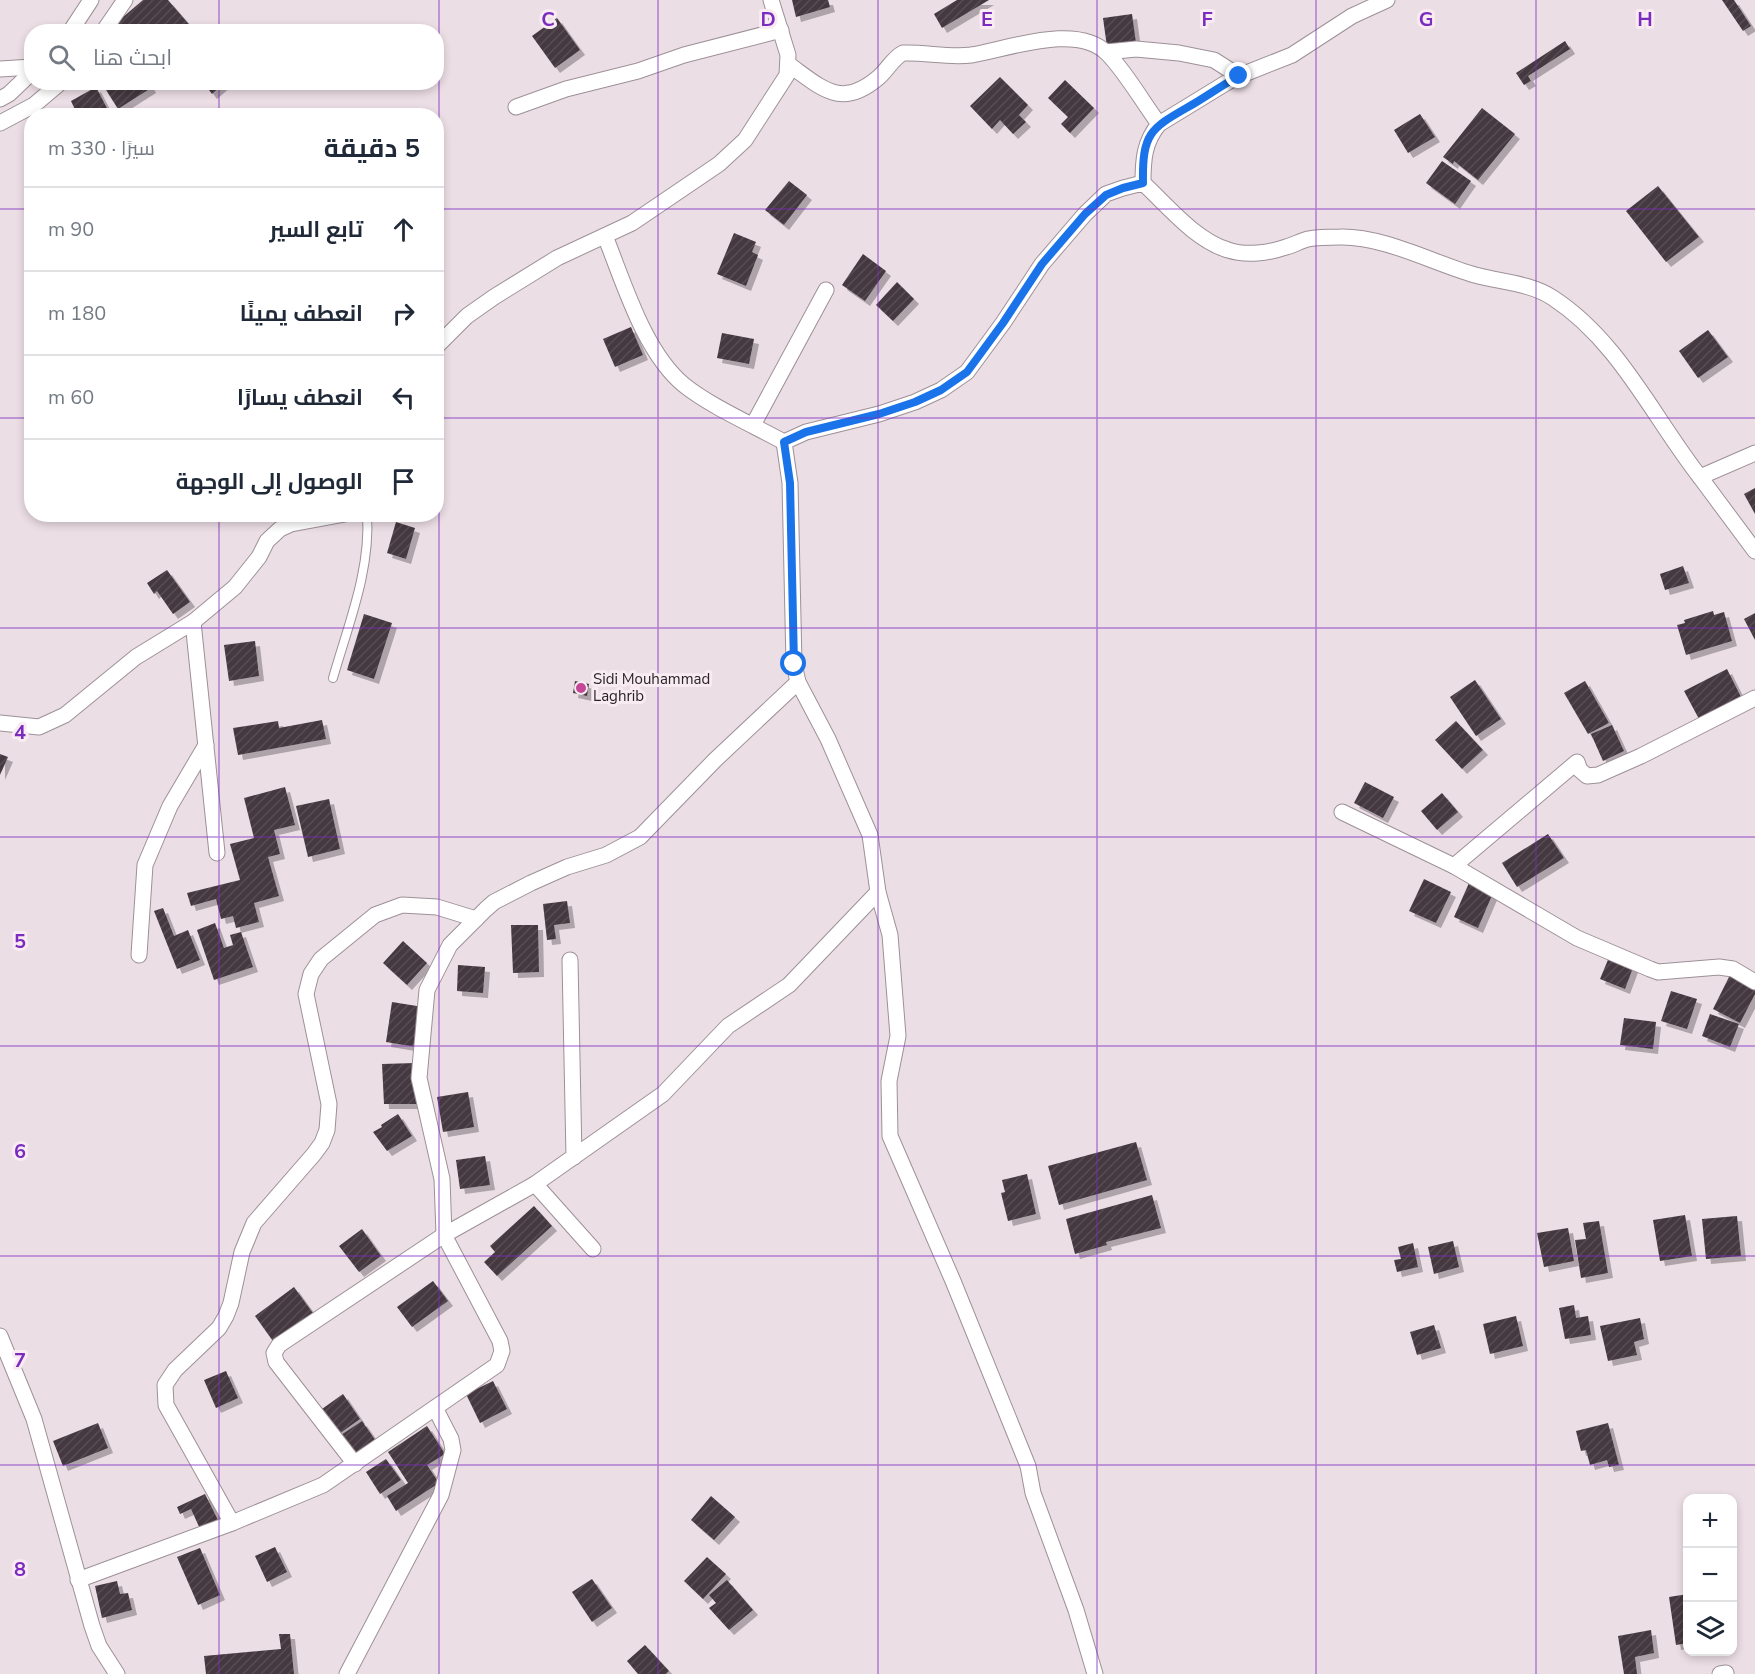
<!DOCTYPE html>
<html lang="ar">
<head>
<meta charset="utf-8">
<style>
	:root { --surface:#fff; --page:#f6f6f7; --text:#1f2937; --muted:#747a83; --line:#e0e1e3 }
	body { margin:0; font-family:"Nunito Sans",Cairo,sans-serif; background:var(--page); color:var(--text); direction:rtl }
	.controls { position:absolute; right:18px; bottom:18px; display:grid; overflow:hidden; border-radius:12px; box-shadow:0 3px 9px #0003 }
	.controls button { width:54px; height:54px; display:grid; place-items:center; padding:0; border:0; border-bottom:2px solid var(--line); background:var(--surface); color:var(--text); font:30px sans-serif }
	.stop { position:absolute; width:18px; height:18px; margin:-14px; border:4px solid #1a73e8; border-radius:50%; background:#fff }
	.stop.end { background:#1a73e8; border-color:#fff; box-shadow:0 2px 6px #0008 }
	.list { margin:0; padding:0; list-style:none }
	h2 { display:flex; justify-content:space-between; align-items:center; height:78px; margin:0; padding:0 24px; font-size:26px }
	h2 small { font-size:20px; font-weight:400; color:var(--muted) }
	.list li { display:grid; grid-template-columns:39px 1fr auto; gap:18px; align-items:center; box-sizing:border-box; height:84px; padding:0 24px; border-top:2px solid var(--line) }
	.list b { display:block; font-size:22px; white-space:nowrap }
	.list em { font-size:20px; font-style:normal; color:var(--muted) }
	.icon { flex:none; width:33px; height:33px; fill:none; stroke:currentColor; stroke-width:2; stroke-linecap:round; stroke-linejoin:round }
	.map { position:relative; flex:none; width:1755px; height:1674px; overflow:hidden; direction:ltr }
	.search { position:absolute; background:var(--surface); box-shadow:0 3px 9px #0003; left:24px; top:24px; width:420px; height:66px; display:flex; align-items:center; gap:15px; box-sizing:border-box; padding:0 21px; border-radius:24px; color:var(--muted); font-size:22px }
	.panel { position:absolute; background:var(--surface); box-shadow:0 3px 9px #0003; left:24px; top:108px; width:420px; height:414px; border-radius:24px; direction:rtl }
	.map>svg:first-child { display:block }
	.building { fill:url(#building-hatch); filter:url(#shadow) }
	.lines { fill:none; stroke-linecap:round; stroke-linejoin:round }
	.lane-casing { stroke:#9d9097; stroke-width:10 }
	.street-casing { stroke:#9d9097; stroke-width:17 }
	.lane { stroke:#fff; stroke-width:8 }
	.street { stroke:#fff; stroke-width:15 }
	.route { stroke:#1a73e8; stroke-width:8 }
	.grid { fill:none; stroke:#7b2cbf; stroke-width:1.5; stroke-opacity:0.55 }
	.poi-dot { fill:#c34796; stroke:#f9ebf2; stroke-width:2 }
	.labels { text-anchor:middle; dominant-baseline:central; stroke-width:6; stroke-linejoin:round; paint-order:stroke }
	.poi-label { font-size:15px; fill:#292426; stroke:#f9ebf2; text-anchor:start }
	.grid-label { font-size:20px; text-anchor:middle; font-weight:bold; fill:#7b2cbf; stroke:#f9ebf2; stroke-width:6; stroke-linejoin:round; paint-order:stroke }
</style>
</head>
<body>
<div class="map">
<svg width="1755" height="1674" viewBox="0 0 1755 1674">
	<defs>
		<pattern id="building-hatch" width="6" height="6" patternUnits="userSpaceOnUse" patternTransform="scale(1.5)"><rect width="6" height="6" fill="#44393f"/><path d="M-1 1l2-2M0 6l6-6M5 7l2-2" fill="none" stroke="#564d52"/></pattern>
		<filter id="shadow"><feDropShadow dx="5" dy="5" stdDeviation="0" flood-color="#0004"/></filter>
	</defs>
	<rect width="100%" height="100%" fill="#ecdee5"/>
	<!-- building -->
	<g class="building">
		<polygon points="143,0 168,0 193,29 190,32 124,32 116,23"/>
		<polygon points="792,0 828,0 830,7 796,17"/>
		<polygon points="957,0 989,0 942,28 934,14"/>
		<polygon points="1722,0 1734,0 1751,26 1743,31"/>
		<polygon points="1132,14 1136,43 1107,47 1103,18"/>
		<polygon points="557,18 580,50 555,68 532,36"/>
		<polygon points="1565,41 1570,49 1528,76 1531,81 1524,85 1516,73"/>
		<polygon points="1000,77 1028,105 1019,115 1026,122 1013,134 1000,120 992,129 970,106"/>
		<polygon points="1065,80 1094,108 1070,133 1061,124 1068,117 1048,98"/>
		<polygon points="101,82 148,82 151,88 118,109"/>
		<polygon points="203,82 226,82 212,94"/>
		<polygon points="96,87 111,116 78,116 71,101"/>
		<polygon points="1482,108 1515,134 1478,180 1454,161 1453,164 1443,157"/>
		<polygon points="1420,114 1435,137 1408,153 1394,130"/>
		<polygon points="1442,161 1471,181 1455,204 1426,183"/>
		<polygon points="789,181 807,195 784,225 765,210"/>
		<polygon points="1658,186 1699,237 1666,262 1626,211"/>
		<polygon points="734,233 756,242 752,252 758,255 746,286 717,274"/>
		<polygon points="863,254 886,271 865,301 842,285"/>
		<polygon points="897,282 914,299 893,321 876,305"/>
		<polygon points="631,327 643,355 615,367 603,339"/>
		<polygon points="1708,330 1728,357 1698,378 1679,351"/>
		<polygon points="722,333 754,339 749,364 717,358"/>
		<polygon points="1755,488 1755,514 1744,494"/>
		<polygon points="396,522 415,528 406,559 387,553"/>
		<polygon points="1683,566 1689,583 1665,590 1660,574"/>
		<polygon points="167,570 190,602 173,614 157,591 154,594 147,583"/>
		<polygon points="1713,611 1714,615 1724,612 1732,641 1686,655 1677,625 1685,623 1684,620"/>
		<polygon points="1755,613 1755,640 1744,619"/>
		<polygon points="364,614 392,623 374,679 347,670"/>
		<polygon points="255,641 259,676 229,681 224,645"/>
		<polygon points="1727,669 1741,697 1699,719 1684,691"/>
		<polygon points="1475,680 1501,719 1476,736 1450,697"/>
		<polygon points="575,681 589,684 587,696 573,693"/>
		<polygon points="1585,681 1609,723 1588,734 1564,693"/>
		<polygon points="322,720 326,739 238,755 233,728 278,721 279,728"/>
		<polygon points="1456,721 1483,750 1462,769 1435,740"/>
		<polygon points="1612,725 1624,751 1603,761 1591,734"/>
		<polygon points="0,754 8,757 0,775"/>
		<polygon points="1365,782 1394,797 1383,818 1354,803"/>
		<polygon points="285,787 295,825 274,830 280,854 268,857 279,896 254,903 259,922 236,928 233,916 221,919 216,899 191,906 187,893 240,880 230,844 254,838 244,798"/>
		<polygon points="1442,793 1458,812 1437,830 1421,811"/>
		<polygon points="329,799 340,849 308,857 296,806"/>
		<polygon points="1548,834 1564,858 1517,887 1502,863"/>
		<polygon points="1424,879 1451,892 1436,923 1409,911"/>
		<polygon points="1469,883 1493,893 1478,928 1454,917"/>
		<polygon points="567,901 570,923 554,925 556,939 547,940 543,904"/>
		<polygon points="163,908 174,936 188,930 200,960 177,969 154,911"/>
		<polygon points="215,923 224,948 233,945 230,935 241,932 253,967 214,980 197,930"/>
		<polygon points="511,925 538,925 539,972 513,973"/>
		<polygon points="403,941 427,963 407,985 383,963"/>
		<polygon points="1610,955 1634,965 1625,989 1600,979"/>
		<polygon points="458,965 485,967 483,993 457,991"/>
		<polygon points="1731,973 1755,985 1755,994 1740,1023 1713,1009"/>
		<polygon points="1671,991 1697,999 1687,1029 1661,1021"/>
		<polygon points="392,1002 423,1007 416,1047 386,1042"/>
		<polygon points="1710,1014 1739,1024 1730,1047 1702,1036"/>
		<polygon points="1624,1018 1656,1022 1653,1049 1620,1045"/>
		<polygon points="415,1063 417,1104 384,1104 382,1064"/>
		<polygon points="468,1092 474,1127 443,1132 437,1097"/>
		<polygon points="398,1114 412,1136 387,1151 373,1132 382,1127 381,1125"/>
		<polygon points="1136,1142 1147,1180 1059,1205 1048,1166"/>
		<polygon points="485,1156 490,1185 460,1189 456,1160"/>
		<polygon points="1027,1174 1036,1214 1008,1221 1001,1193 1005,1192 1002,1180"/>
		<polygon points="1152,1195 1161,1228 1106,1242 1107,1245 1075,1254 1066,1219"/>
		<polygon points="534,1206 552,1226 497,1276 484,1262 495,1252 490,1246"/>
		<polygon points="1685,1215 1692,1256 1660,1261 1653,1220"/>
		<polygon points="1737,1216 1741,1256 1706,1259 1702,1219"/>
		<polygon points="1599,1221 1608,1273 1581,1278 1575,1240 1586,1239 1583,1223"/>
		<polygon points="1568,1228 1574,1261 1544,1267 1537,1233"/>
		<polygon points="362,1229 381,1256 359,1272 339,1246"/>
		<polygon points="1453,1241 1459,1267 1434,1274 1428,1247"/>
		<polygon points="1413,1243 1418,1267 1397,1272 1394,1260 1401,1259 1398,1247"/>
		<polygon points="433,1281 448,1301 412,1327 397,1307"/>
		<polygon points="294,1287 315,1316 275,1344 255,1316"/>
		<polygon points="1574,1305 1576,1318 1588,1316 1591,1335 1565,1339 1559,1308"/>
		<polygon points="1516,1316 1523,1346 1490,1354 1483,1324"/>
		<polygon points="1640,1318 1644,1339 1634,1342 1637,1355 1608,1361 1600,1326"/>
		<polygon points="1434,1325 1441,1348 1417,1355 1410,1332"/>
		<polygon points="226,1371 238,1398 216,1408 204,1380"/>
		<polygon points="493,1381 507,1409 480,1423 466,1394"/>
		<polygon points="343,1394 360,1419 339,1434 322,1409"/>
		<polygon points="362,1421 378,1444 357,1458 341,1435"/>
		<polygon points="98,1423 108,1448 63,1466 53,1441"/>
		<polygon points="1608,1423 1619,1465 1609,1467 1607,1460 1590,1465 1586,1450 1581,1451 1576,1431"/>
		<polygon points="427,1426 445,1454 427,1465 439,1483 396,1511 387,1496 408,1483 388,1452"/>
		<polygon points="386,1459 401,1480 380,1494 366,1472"/>
		<polygon points="205,1494 219,1522 201,1531 191,1509 180,1514 177,1507"/>
		<polygon points="711,1496 735,1517 714,1540 691,1520"/>
		<polygon points="275,1547 287,1572 267,1582 255,1556"/>
		<polygon points="200,1548 220,1595 198,1605 177,1557"/>
		<polygon points="707,1557 726,1574 703,1599 684,1581"/>
		<polygon points="592,1579 612,1608 592,1622 572,1592"/>
		<polygon points="727,1580 753,1610 729,1630 709,1608 716,1603 709,1595"/>
		<polygon points="117,1581 120,1594 128,1593 132,1610 102,1618 95,1586"/>
		<polygon points="1688,1594 1688,1643 1676,1645 1669,1597"/>
		<polygon points="1651,1630 1654,1653 1635,1657 1637,1674 1624,1674 1618,1636"/>
		<polygon points="279,1634 290,1634 294,1674 206,1674 204,1656 281,1649"/>
		<polygon points="645,1645 669,1671 666,1674 638,1674 627,1661"/>
	</g>
	<g class="lines">
		<!-- lane casing -->
		<g class="lane-casing">
			<path id="lane" d="M 333,678 C 348,625 371,570 367,514"/>
		</g>
		<!-- street casing -->
		<g class="street-casing">
			<g id="street">
				<polyline points="70,32 91,0"/>
				<polyline points="103,32 125,0"/>
				<polyline points="1106,52 1136,49 1179,53 1214,60 1239,76"/>
				<path d="M 788,64 C 822,88 841,110 879,77 C 888,69 893,58 903,53 C 925,52 949,58 971,55 C 1008,49 1078,22 1108,54 C 1127,74 1142,101 1159,124"/>
				<polyline points="0,69 32,67"/>
				<polyline points="0,99 9,94 32,72"/>
				<polyline points="516,107 566,89 638,71 684,55 781,30"/>
				<polyline points="0,123 34,105 61,82"/>
				<path d="M 1143,183 C 1143,160 1144,142 1159,124 L 1226,83 L 1239,76 L 1292,55 L 1352,16 L 1387,0"/>
				<path d="M 605,236 C 624,283 644,352 684,385 C 710,406 753,425 784,442"/>
				<polyline points="436,347 467,316 494,297 557,258 632,223 719,164 745,140 787,75 788,55 771,0"/>
				<polyline points="753,425 826,290"/>
				<polyline points="1700,477 1755,551"/>
				<polyline points="193,622 217,853"/>
				<polyline points="0,723 39,727 65,715 136,657 193,622 235,587 259,557 267,541 280,529 291,524 345,514"/>
				<polyline points="1342,812 1454,866 1577,938 1650,969 1658,972 1719,967 1733,969 1755,982"/>
				<polyline points="1454,866 1577,762 1580,770 1587,776 1598,775 1641,756 1755,698"/>
				<polyline points="139,955 145,865 170,806 206,745"/>
				<polyline points="570,960 574,1157"/>
				<polyline points="535,1184 593,1249"/>
				<polyline points="0,1336 34,1419 92,1626 99,1646 117,1674"/>
				<polyline points="355,1464 276,1362 274,1353 279,1345 444,1235 535,1184 663,1094 728,1026 789,985 878,892"/>
				<polyline points="232,1523 166,1405 165,1385 175,1370 219,1328 226,1316 231,1303 242,1252 254,1223 314,1154 322,1143 327,1130 329,1104 306,994 311,974 321,959 375,915 402,905 437,907 476,919"/>
				<polyline points="78,1580 232,1523 323,1485 497,1365 502,1351 500,1341 444,1235 442,1179 419,1078 427,990 450,945 486,909 494,902 531,883 567,867 606,855 640,837 715,760 798,682"/>
				<polyline points="347,1674 441,1495 453,1450 451,1439 435,1408"/>
				<path d="M 1095,1674 L 1076,1610 L 1033,1493 L 1028,1466 L 953,1281 L 890,1136 L 889,1081 L 898,1036 L 890,935 L 878,892 L 870,835 L 828,739 L 798,682 L 794,664 L 790,483 L 784,442 L 806,432 L 879,414 L 915,402 L 941,390 L 967,372 L 1003,323 L 1042,264 L 1085,214 L 1106,194 L 1123,188 L 1143,183 C 1168,206 1195,240 1228,250 C 1246,256 1269,253 1286,247 C 1294,245 1300,241 1308,239 C 1318,237 1329,237 1340,237 C 1384,236 1433,263 1475,275 C 1500,282 1531,283 1553,298 C 1619,341 1653,417 1700,477 L 1755,453"/>
				<polyline points="1720,1674 1726,1673"/>
			</g>
		</g>
		<!-- lane -->
		<use href="#lane" class="lane"/>
		<!-- street -->
		<use href="#street" class="street"/>
	</g>
	<g class="lines">
		<!-- route -->
		<path class="route" d="M 794,664 L 790,483 L 784,442 L 806,432 L 879,414 L 915,402 L 941,390 L 967,372 L 1003,323 L 1042,264 L 1085,214 L 1106,195 L 1123,188 L 1143,183 C 1142,130 1152,128 1195,103 C 1210,94 1224,84 1239,76"/>
	</g>
	<!-- grid -->
	<path class="grid" d="M 219,0 L 219,32M 439,0 L 439,1674M 658,0 L 658,1674M 878,0 L 878,1674M 1097,0 L 1097,1674M 1316,0 L 1316,1674M 1536,0 L 1536,1674M 219,82 L 219,116M 0,209 L 32,209M 436,209 L 1755,209M 0,418 L 32,418M 436,418 L 1755,418M 219,514 L 219,1674M 0,628 L 1755,628M 0,837 L 1755,837M 0,1046 L 1755,1046M 0,1256 L 1755,1256M 0,1465 L 1755,1465"/>
	<!-- markers -->
	<circle class="poi-dot" cx="581" cy="688" r="6"/>
	<g class="labels">
		<!-- poi labels -->
		<g class="poi-label">
			<text x="593" y="679">Sidi Mouhammad<tspan x="593" dy="17">Laghrib</tspan></text>
		</g>
	</g>
	<g class="grid-label">
		<text x="548" y="26">C</text>
		<text x="768" y="26">D</text>
		<text x="987" y="26">E</text>
		<text x="1207" y="26">F</text>
		<text x="1426" y="26">G</text>
		<text x="1645" y="26">H</text>
		<text x="20" y="739">4</text>
		<text x="20" y="948">5</text>
		<text x="20" y="1158">6</text>
		<text x="20" y="1367">7</text>
		<text x="20" y="1576">8</text>
	</g>
</svg>
<div class="controls">
<button>+</button>
<button>−</button>
<button><svg class="icon" aria-label="layers" viewBox="0 0 24 24"><path d="M12 4l9 5-9 5-9-5zM3 14l9 5 9-5"/></svg></button>
</div>
<div class="stop" style="left:794px;top:664px"></div>
<div class="stop end" style="left:1239px;top:76px"></div>
<div class="search"><svg class="icon" aria-label="search" viewBox="0 0 24 24"><circle cx="10" cy="10" r="6"/><path d="M15 15l6 6"/></svg>ابحث هنا</div>
<section class="panel">
<h2>5 دقيقة<small>سيرًا · 330 m</small></h2>
<ul class="list">
<li><svg class="icon" aria-label="ahead" viewBox="0 0 24 24"><path d="M12 20V5M6 11l6-6 6 6"/></svg><div><b>تابع السير</b></div><em>90 m</em></li>
<li><svg class="icon" aria-label="right" viewBox="0 0 24 24"><path d="M7 20v-9h11M14 6l5 5-5 5"/></svg><div><b>انعطف يمينًا</b></div><em>180 m</em></li>
<li><svg class="icon" aria-label="left" viewBox="0 0 24 24"><path d="M17 20v-9H6M10 6l-5 5 5 5"/></svg><div><b>انعطف يسارًا</b></div><em>60 m</em></li>
<li><svg class="icon" aria-label="arrive" viewBox="0 0 24 24"><path d="M6 21V4h12l-3 4 3 4H6"/></svg><div><b>الوصول إلى الوجهة</b></div></li>
</ul>
</section>
</div>
</body>
</html>
